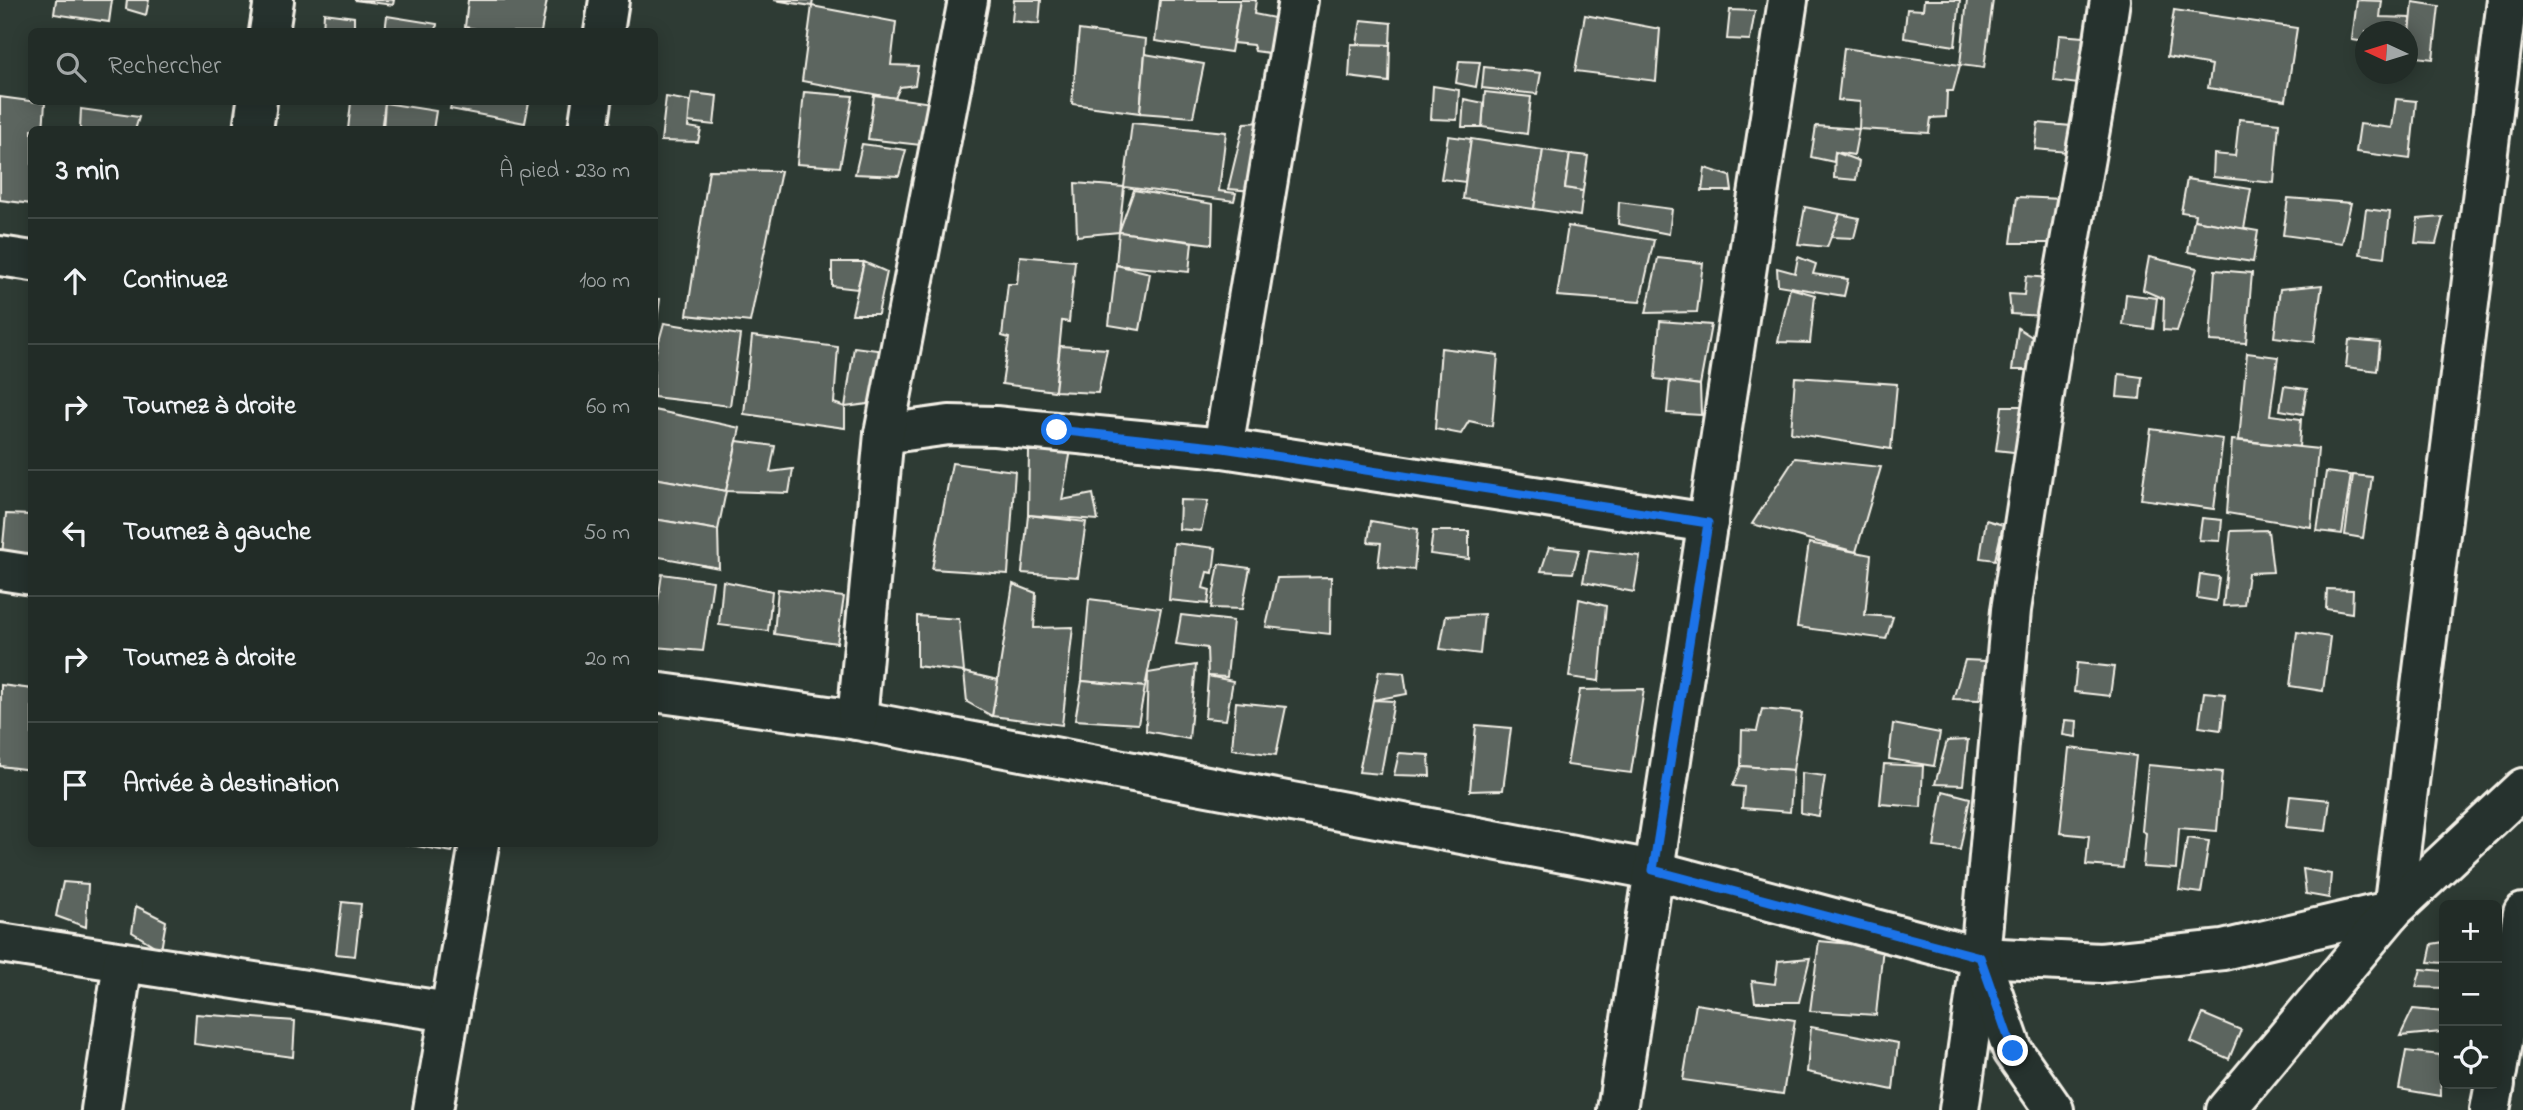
<!DOCTYPE html>
<html lang="fr">
<head>
<meta charset="utf-8">
<style>
	:root { --surface:#222c27; --page:#2e3833; --text:#f1f3f6; --muted:#a2a7a7; --line:#3f4844 }
	body { margin:0; font-family:"Indie Flower",sans-serif; background:var(--page); color:var(--text) }
	.controls { position:absolute; right:21px; bottom:21px; display:grid; overflow:hidden; border-radius:10px; box-shadow:0 4px 18px #0003 }
	.controls button { width:63px; height:63px; display:grid; place-items:center; padding:0; border:0; border-bottom:2px solid var(--line); background:var(--surface); color:var(--text); font:35px sans-serif }
	.compass { position:absolute; left:2355px; top:21px; width:63px; height:63px; border-radius:50%; background:var(--surface); box-shadow:0 4px 18px #0003; rotate:274deg }
	.stop { position:absolute; width:21px; height:21px; margin:-16px; border:5px solid #1a73e8; border-radius:50%; background:#fff }
	.stop.end { background:#1a73e8; border-color:#fff; box-shadow:0 2px 7px #0008 }
	.list { margin:0; padding:0; list-style:none }
	h2 { display:flex; justify-content:space-between; align-items:center; height:91px; margin:0; padding:0 28px; font-size:30px }
	h2 small { font-size:23px; font-weight:400; color:var(--muted) }
	.list li { display:grid; grid-template-columns:46px 1fr auto; gap:21px; align-items:center; box-sizing:border-box; height:126px; padding:0 28px; border-top:2px solid var(--line) }
	.list b { display:block; font-size:26px; white-space:nowrap }
	.list em { font-size:23px; font-style:normal; color:var(--muted) }
	.icon { flex:none; width:38px; height:38px; fill:none; stroke:currentColor; stroke-width:2; stroke-linecap:round; stroke-linejoin:round }
	.map { position:relative; flex:none; width:2523px; height:1110px; overflow:hidden }
	.search { position:absolute; background:var(--surface); box-shadow:0 4px 18px #0003; left:28px; top:28px; width:630px; height:77px; display:flex; align-items:center; gap:18px; box-sizing:border-box; padding:0 24px; border-radius:10px; color:var(--muted); font-size:26px }
	.panel { position:absolute; background:var(--surface); box-shadow:0 4px 18px #0003; left:28px; top:126px; width:630px; height:721px; border-radius:10px }
	.map>svg:first-child { display:block }
	.building { fill:#5c655e; stroke:#f4f1e8; stroke-width:2 }
	.lines { fill:none; stroke-linecap:round; stroke-linejoin:round }
	.minor-casing { stroke:#f4f1e8; stroke-width:44 }
	.minor { stroke:#26332d; stroke-width:38 }
	.route { stroke:#1a73e8; stroke-width:9 }
</style>
</head>
<body>
<div class="map">
<svg width="2523" height="1110" viewBox="0 0 2523 1110">
	<rect width="100%" height="100%" fill="#2e3b34"/>
	<filter id="ink" filterUnits="userSpaceOnUse"><feTurbulence type="fractalNoise" baseFrequency=".0143" numOctaves="2"/><feDisplacementMap in="SourceGraphic" scale="14" xChannelSelector="R" yChannelSelector="G"/><feConvolveMatrix kernelMatrix="1 2 1 2 8 2 1 2 1" color-interpolation-filters="sRGB"/></filter>
	<g filter="url(#ink)">
		<!-- building -->
		<g class="building">
			<polygon points="56,0 112,0 109,22 54,14"/>
			<polygon points="127,0 149,0 146,15 126,9"/>
			<polygon points="354,0 394,0 393,5"/>
			<polygon points="468,0 547,0 541,32 493,32 465,27"/>
			<polygon points="774,0 813,0 812,6"/>
			<polygon points="1014,0 1041,0 1039,24 1012,21"/>
			<polygon points="1160,0 1240,0 1231,52 1155,41"/>
			<polygon points="1240,0 1256,0 1254,14 1279,19 1277,54 1255,51 1253,45 1233,43"/>
			<polygon points="1924,0 1960,0 1955,46 1904,38 1907,9 1923,10"/>
			<polygon points="1967,0 1993,0 1984,68 1960,65"/>
			<polygon points="2357,0 2382,1 2380,17 2411,18 2408,41 2408,32 2366,32 2366,42 2352,40"/>
			<polygon points="2413,2 2439,6 2433,59 2408,56"/>
			<polygon points="812,6 896,22 891,65 918,66 915,85 900,87 895,98 802,81"/>
			<polygon points="1730,10 1755,11 1750,40 1727,39"/>
			<polygon points="2174,10 2297,28 2286,100 2208,88 2212,65 2167,57"/>
			<polygon points="324,13 354,17 354,32 323,32"/>
			<polygon points="1585,15 1660,29 1656,81 1575,71"/>
			<polygon points="387,16 437,24 436,32 385,32"/>
			<polygon points="1361,20 1391,23 1390,45 1357,44"/>
			<polygon points="1079,30 1146,39 1140,113 1072,104"/>
			<polygon points="2059,35 2083,37 2078,84 2054,81"/>
			<polygon points="1351,44 1390,45 1389,82 1349,77"/>
			<polygon points="1844,48 1960,65 1953,91 1947,91 1946,117 1931,118 1929,133 1859,129 1860,102 1838,100"/>
			<polygon points="1145,54 1204,64 1193,117 1140,113"/>
			<polygon points="1459,61 1480,62 1476,87 1456,83"/>
			<polygon points="1484,67 1541,73 1537,94 1482,88"/>
			<polygon points="1433,86 1459,90 1457,120 1431,119"/>
			<polygon points="804,92 853,96 840,167 797,164"/>
			<polygon points="1485,92 1531,97 1527,134 1482,127"/>
			<polygon points="692,93 717,96 714,125 688,122"/>
			<polygon points="874,95 932,103 929,146 868,139"/>
			<polygon points="0,97 45,103 43,130 32,130 32,204 0,200"/>
			<polygon points="666,97 690,101 688,127 701,129 698,142 661,141"/>
			<polygon points="1464,99 1484,103 1482,127 1462,127"/>
			<polygon points="2396,99 2416,101 2410,159 2356,152 2360,124 2392,128"/>
			<polygon points="351,102 385,103 381,130 348,130"/>
			<polygon points="452,102 529,102 525,123 450,109"/>
			<polygon points="385,103 436,111 433,130 383,130"/>
			<polygon points="81,109 139,117 135,130 80,130"/>
			<polygon points="2239,119 2279,123 2274,183 2213,177 2214,154 2235,156"/>
			<polygon points="1267,122 1255,191 1228,189 1244,123"/>
			<polygon points="1132,123 1226,132 1219,191 1236,193 1234,201 1124,187"/>
			<polygon points="2038,123 2071,126 2068,152 2035,149"/>
			<polygon points="1816,126 1859,129 1854,155 1835,152 1834,162 1811,157"/>
			<polygon points="1448,136 1471,139 1465,182 1441,179"/>
			<polygon points="1471,139 1543,150 1534,209 1463,199"/>
			<polygon points="862,144 906,150 899,176 855,174"/>
			<polygon points="1543,150 1570,154 1565,188 1583,191 1580,216 1534,209"/>
			<polygon points="1835,152 1859,161 1856,180 1834,178"/>
			<polygon points="1570,154 1588,156 1583,191 1565,188"/>
			<polygon points="1705,168 1730,176 1732,191 1702,191"/>
			<polygon points="709,170 781,171 750,322 687,315"/>
			<polygon points="2187,179 2251,189 2244,229 2194,220 2195,214 2181,212"/>
			<polygon points="1075,183 1124,187 1119,232 1077,236"/>
			<polygon points="1134,190 1213,204 1212,244 1119,232"/>
			<polygon points="2017,197 2062,199 2060,243 2011,243"/>
			<polygon points="2288,198 2351,203 2342,243 2283,235"/>
			<polygon points="1619,202 1672,209 1669,234 1618,224"/>
			<polygon points="1805,207 1840,214 1827,247 1798,244"/>
			<polygon points="2366,209 2390,212 2385,257 2360,254"/>
			<polygon points="1840,214 1859,218 1854,238 1831,237"/>
			<polygon points="2443,217 2436,244 2415,243 2418,219"/>
			<polygon points="2194,220 2258,231 2253,262 2188,252"/>
			<polygon points="1568,226 1654,240 1640,302 1557,296"/>
			<polygon points="1119,232 1192,242 1189,272 1116,265"/>
			<polygon points="1020,256 1075,261 1069,322 1062,321 1055,391 1002,384 1009,338 1002,336 1008,284 1017,284"/>
			<polygon points="1798,257 1816,264 1813,274 1848,279 1844,296 1778,285 1777,268 1795,273"/>
			<polygon points="2149,257 2197,268 2177,331 2163,330 2164,299 2143,290"/>
			<polygon points="1658,258 1703,263 1697,312 1646,313"/>
			<polygon points="832,262 864,262 857,289 832,286"/>
			<polygon points="864,262 887,272 878,314 852,314"/>
			<polygon points="1116,265 1150,273 1140,330 1109,325"/>
			<polygon points="2215,270 2252,273 2246,343 2210,341"/>
			<polygon points="2026,276 2048,278 2043,316 2011,314 2009,294 2024,295"/>
			<polygon points="2322,285 2314,342 2274,337 2280,289"/>
			<polygon points="1790,288 1815,295 1810,343 1778,342"/>
			<polygon points="2126,294 2157,298 2153,329 2123,325"/>
			<polygon points="654,299 660,299 654,344"/>
			<polygon points="1660,321 1711,325 1700,385 1655,379"/>
			<polygon points="664,323 740,335 730,406 654,397 654,359"/>
			<polygon points="2018,328 2035,339 2029,370 2012,370"/>
			<polygon points="752,336 838,347 834,403 845,407 845,428 744,414"/>
			<polygon points="2349,340 2380,343 2377,371 2346,367"/>
			<polygon points="1060,346 1107,349 1098,393 1055,391"/>
			<polygon points="854,347 885,351 875,403 845,407"/>
			<polygon points="1441,348 1498,355 1492,426 1469,421 1461,434 1435,429"/>
			<polygon points="2247,353 2278,357 2270,415 2301,419 2299,447 2239,440"/>
			<polygon points="2119,374 2142,377 2140,399 2117,397"/>
			<polygon points="1795,377 1897,384 1891,449 1791,433"/>
			<polygon points="1670,381 1700,385 1701,415 1667,413"/>
			<polygon points="2284,386 2307,389 2303,414 2280,410"/>
			<polygon points="2002,406 2030,406 2022,453 1996,450"/>
			<polygon points="654,410 740,428 726,491 654,478"/>
			<polygon points="2151,429 2223,439 2214,509 2141,499"/>
			<polygon points="2232,440 2318,449 2311,527 2227,513"/>
			<polygon points="737,441 775,446 770,472 793,469 789,493 726,491"/>
			<polygon points="1071,450 1062,500 1093,494 1098,520 1028,515 1029,451"/>
			<polygon points="1795,458 1881,467 1856,552 1752,524"/>
			<polygon points="952,463 1015,471 1008,574 932,569"/>
			<polygon points="2326,472 2351,475 2342,534 2317,531"/>
			<polygon points="2353,475 2372,477 2363,538 2345,535"/>
			<polygon points="654,478 726,491 718,530 654,519"/>
			<polygon points="1180,500 1208,501 1201,531 1179,529"/>
			<polygon points="6,514 32,515 32,559 2,555"/>
			<polygon points="1028,515 1086,522 1078,577 1022,573"/>
			<polygon points="2202,518 2222,520 2220,541 2199,540"/>
			<polygon points="654,519 718,530 719,568 654,556"/>
			<polygon points="1986,520 2003,525 1995,560 1980,558"/>
			<polygon points="1371,521 1418,529 1414,570 1378,566 1381,543 1368,542"/>
			<polygon points="2268,530 2273,572 2248,573 2244,605 2223,606 2231,531"/>
			<polygon points="1433,531 1469,531 1469,559 1430,554"/>
			<polygon points="1174,543 1216,548 1213,573 1207,572 1203,588 1210,590 1208,604 1169,600"/>
			<polygon points="1809,543 1871,555 1865,615 1893,617 1886,639 1797,627"/>
			<polygon points="1549,547 1579,550 1573,573 1541,571"/>
			<polygon points="1589,550 1640,556 1634,592 1583,582"/>
			<polygon points="1219,564 1250,568 1242,609 1211,608"/>
			<polygon points="662,574 713,581 703,651 654,647 654,627"/>
			<polygon points="2200,574 2219,577 2216,601 2197,598"/>
			<polygon points="1331,577 1330,634 1266,627 1277,578"/>
			<polygon points="723,581 772,591 768,631 719,625"/>
			<polygon points="1013,584 1036,593 1034,628 1073,627 1062,725 992,716"/>
			<polygon points="778,589 844,597 837,643 774,634"/>
			<polygon points="2327,589 2353,590 2352,613 2326,609"/>
			<polygon points="1089,599 1161,608 1145,687 1082,681"/>
			<polygon points="1579,599 1606,606 1599,681 1569,677"/>
			<polygon points="1484,614 1480,654 1440,649 1446,616"/>
			<polygon points="1181,615 1233,621 1227,677 1208,676 1207,648 1176,644"/>
			<polygon points="917,616 959,619 964,672 917,666"/>
			<polygon points="2297,632 2330,637 2323,691 2290,686"/>
			<polygon points="1965,660 1986,661 1979,700 1953,699"/>
			<polygon points="2077,663 2114,667 2110,696 2074,692"/>
			<polygon points="1196,665 1189,739 1146,731 1148,673"/>
			<polygon points="1379,671 1404,673 1407,694 1373,700"/>
			<polygon points="964,672 998,680 992,716 967,702"/>
			<polygon points="1208,676 1233,681 1226,720 1205,718"/>
			<polygon points="1082,681 1145,687 1138,724 1075,720"/>
			<polygon points="1,685 32,689 32,770 0,766"/>
			<polygon points="1644,689 1631,773 1567,765 1580,690"/>
			<polygon points="2204,692 2225,694 2221,730 2199,727"/>
			<polygon points="1373,700 1394,701 1381,774 1359,772"/>
			<polygon points="1236,702 1286,707 1276,755 1232,749"/>
			<polygon points="1762,709 1802,713 1793,770 1741,766 1742,730 1757,731"/>
			<polygon points="2065,720 2077,721 2076,737 2063,735"/>
			<polygon points="1893,724 1940,733 1934,766 1889,759"/>
			<polygon points="1476,725 1511,728 1503,790 1470,791"/>
			<polygon points="1968,740 1963,785 1935,784 1947,741"/>
			<polygon points="2069,748 2136,756 2123,868 2086,865 2089,836 2060,833"/>
			<polygon points="1399,753 1429,755 1430,776 1394,775"/>
			<polygon points="1884,764 1923,766 1921,807 1880,804"/>
			<polygon points="2148,765 2222,772 2217,831 2179,828 2176,869 2143,867 2146,833 2142,831"/>
			<polygon points="1741,766 1793,770 1790,812 1742,808 1744,787 1733,786"/>
			<polygon points="1802,773 1825,776 1819,816 1801,813"/>
			<polygon points="1943,791 1970,798 1960,850 1934,847"/>
			<polygon points="2290,796 2330,800 2326,831 2286,827"/>
			<polygon points="2187,838 2209,841 2201,893 2179,890"/>
			<polygon points="404,844 455,844 452,852"/>
			<polygon points="2303,869 2331,874 2329,898 2306,894"/>
			<polygon points="63,882 88,884 86,927 56,916"/>
			<polygon points="342,902 361,904 355,956 336,954"/>
			<polygon points="136,906 166,921 161,950 132,932"/>
			<polygon points="1819,941 1883,947 1876,1015 1810,1011"/>
			<polygon points="2444,942 2444,963 2428,962 2432,944"/>
			<polygon points="1810,958 1799,1002 1755,1002 1752,981 1775,984 1778,961"/>
			<polygon points="2421,969 2444,971 2444,988 2416,987"/>
			<polygon points="1696,1004 1795,1020 1783,1094 1683,1080"/>
			<polygon points="2413,1009 2444,1012 2444,1025 2441,1032 2400,1036"/>
			<polygon points="196,1014 295,1021 293,1057 194,1044"/>
			<polygon points="2203,1014 2241,1030 2229,1059 2191,1042"/>
			<polygon points="1811,1027 1898,1043 1893,1090 1807,1072"/>
			<polygon points="2406,1051 2440,1055 2441,1096 2399,1089"/>
		</g>
		<g class="lines">
			<!-- minor casing -->
			<g class="minor-casing">
				<g id="minor">
					<polyline points="269,32 274,0"/>
					<polyline points="604,32 609,0"/>
					<polyline points="253,130 257,102"/>
					<polyline points="588,130 592,102"/>
					<polyline points="0,256 32,261"/>
					<polyline points="884,434 949,425 995,426 1223,448 1708,523"/>
					<polyline points="1223,448 1298,0"/>
					<polyline points="0,570 32,575"/>
					<polyline points="654,692 857,720 1653,870 1980,957 2101,963 2223,950 2393,910 2507,0"/>
					<polyline points="857,720 884,434 968,0"/>
					<polyline points="0,943 449,1012"/>
					<polyline points="2497,1072 2523,913"/>
					<polyline points="101,1110 123,962"/>
					<polyline points="433,1110 479,844"/>
					<polyline points="1617,1110 1788,0"/>
					<polyline points="1959,1110 1980,963"/>
					<polyline points="2054,1110 2013,1051 1980,957 2011,610 2052,343 2095,101 2110,0"/>
					<polyline points="2226,1110 2393,910 2523,788"/>
					<polyline points="2490,1110 2495,1084"/>
				</g>
			</g>
			<!-- minor -->
			<use href="#minor" class="minor"/>
		</g>
	</g>
	<g class="lines" filter="url(#ink)">
		<!-- route -->
		<polyline class="route" points="1057,430 1223,448 1708,523 1653,870 1980,957 2013,1051"/>
	</g>
</svg>
<div class="controls">
<button>+</button>
<button>−</button>
<button><svg class="icon" aria-label="locate" viewBox="0 0 24 24"><circle cx="12" cy="12" r="6"/><path d="M12 2v4M12 18v4M2 12h4M18 12h4"/></svg></button>
</div>
<svg class="compass" viewBox="-18 -18 36 36"><path d="M0-13l5 13h-10z" fill="#e53935"/><path d="M0 13l5-13h-10z" fill="#a2a7a7"/></svg>
<div class="stop" style="left:1057px;top:430px"></div>
<div class="stop end" style="left:2013px;top:1051px"></div>
<div class="search"><svg class="icon" aria-label="search" viewBox="0 0 24 24"><circle cx="10" cy="10" r="6"/><path d="M15 15l6 6"/></svg>Rechercher</div>
<section class="panel">
<h2>3 min<small>À pied · 230 m</small></h2>
<ul class="list">
<li><svg class="icon" aria-label="ahead" viewBox="0 0 24 24"><path d="M12 20V5M6 11l6-6 6 6"/></svg><div><b>Continuez</b></div><em>100 m</em></li>
<li><svg class="icon" aria-label="right" viewBox="0 0 24 24"><path d="M7 20v-9h11M14 6l5 5-5 5"/></svg><div><b>Tournez à droite</b></div><em>60 m</em></li>
<li><svg class="icon" aria-label="left" viewBox="0 0 24 24"><path d="M17 20v-9H6M10 6l-5 5 5 5"/></svg><div><b>Tournez à gauche</b></div><em>50 m</em></li>
<li><svg class="icon" aria-label="right" viewBox="0 0 24 24"><path d="M7 20v-9h11M14 6l5 5-5 5"/></svg><div><b>Tournez à droite</b></div><em>20 m</em></li>
<li><svg class="icon" aria-label="arrive" viewBox="0 0 24 24"><path d="M6 21V4h12l-3 4 3 4H6"/></svg><div><b>Arrivée à destination</b></div></li>
</ul>
</section>
</div>
</body>
</html>
